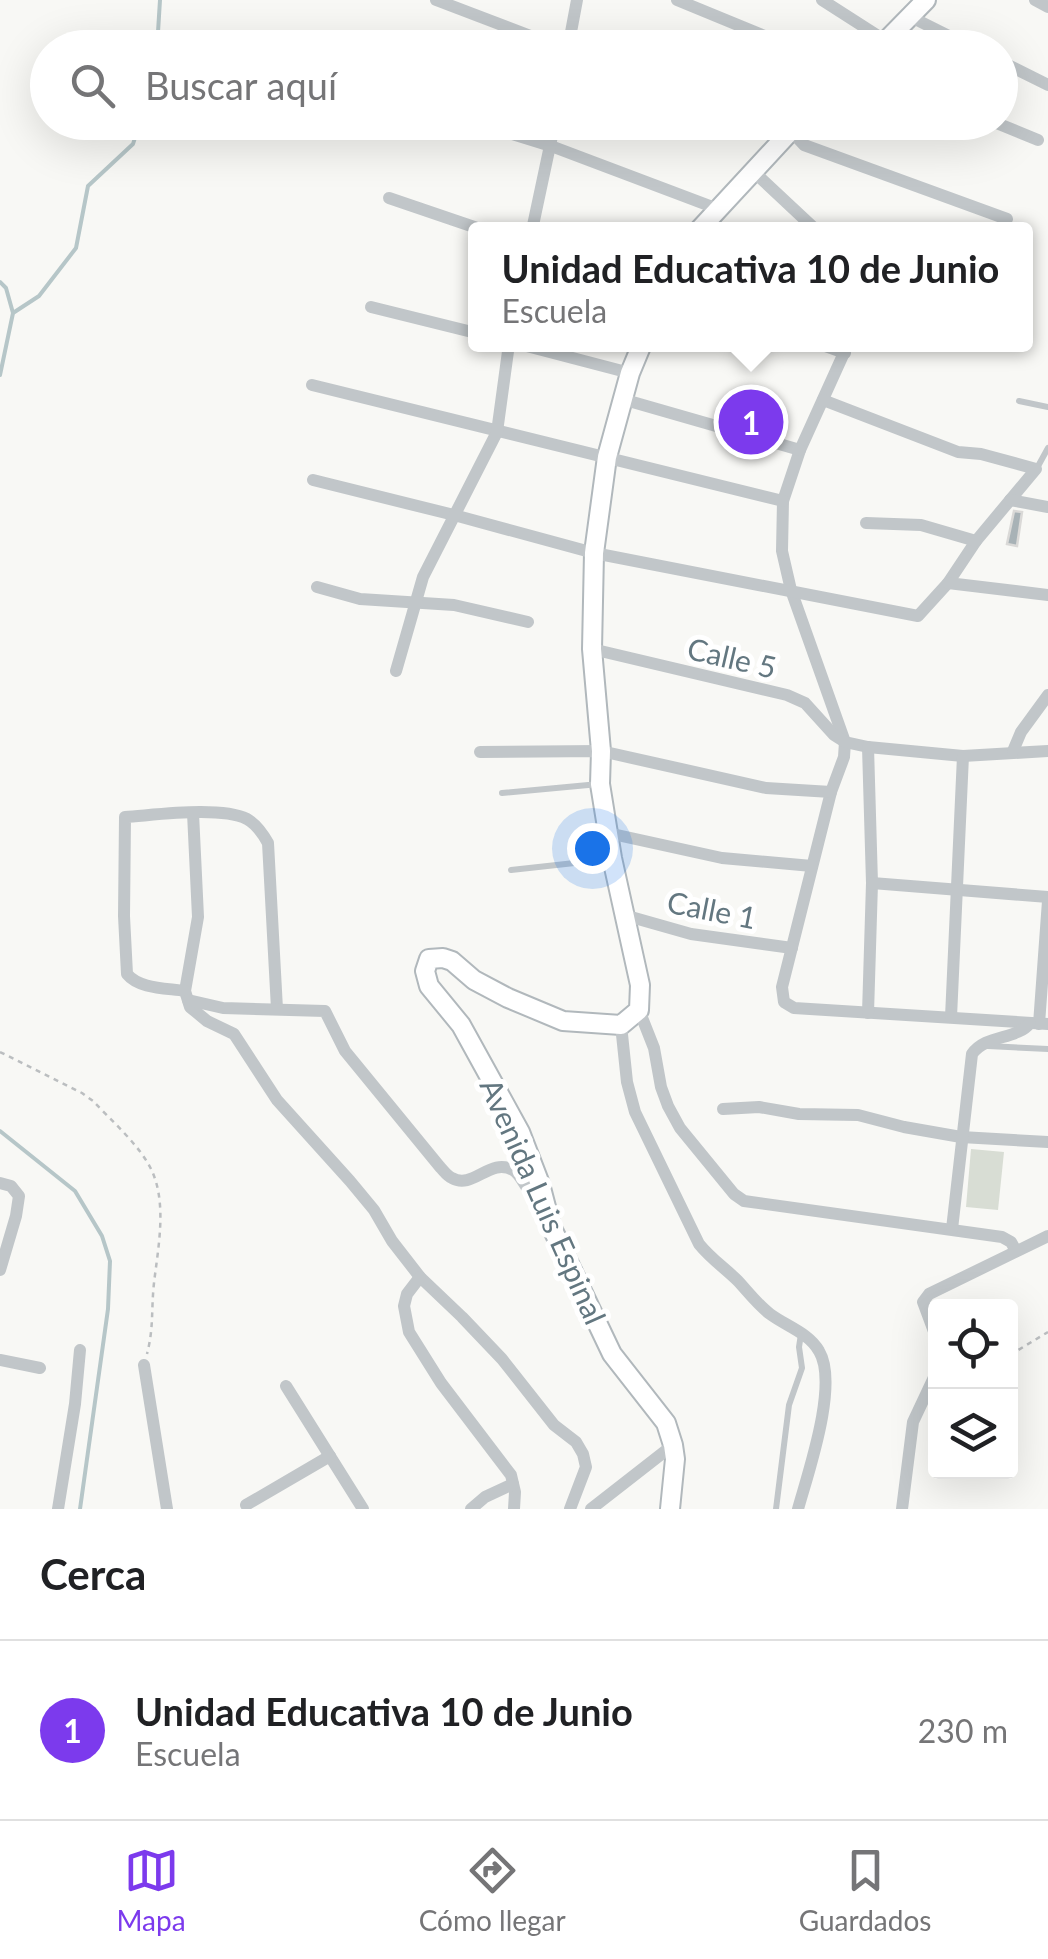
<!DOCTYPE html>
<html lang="es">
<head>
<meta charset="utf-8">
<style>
	:root { --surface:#fff; --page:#f6f6f6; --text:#202124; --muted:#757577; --line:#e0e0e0; --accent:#7c3aed }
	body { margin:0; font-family:Lato,sans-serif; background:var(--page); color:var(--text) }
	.controls { position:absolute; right:30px; bottom:30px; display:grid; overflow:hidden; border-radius:10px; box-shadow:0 10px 40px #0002 }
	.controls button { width:90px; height:90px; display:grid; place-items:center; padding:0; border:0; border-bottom:2px solid var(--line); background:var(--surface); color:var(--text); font:50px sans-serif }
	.you { position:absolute; left:592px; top:848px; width:35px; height:35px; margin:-25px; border:8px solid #fff; border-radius:50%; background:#1a73e8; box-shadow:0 0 0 15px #1a73e833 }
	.badge { display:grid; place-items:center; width:65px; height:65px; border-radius:50%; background:var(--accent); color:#fff; font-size:32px; font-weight:700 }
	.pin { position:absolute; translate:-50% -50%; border:5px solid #fff; box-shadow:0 2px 10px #0006 }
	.popup { position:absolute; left:468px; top:222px; width:565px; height:130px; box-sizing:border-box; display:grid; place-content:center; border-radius:10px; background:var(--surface); filter:drop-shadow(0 2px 8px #0005); font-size:32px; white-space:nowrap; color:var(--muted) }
	.popup b { font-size:38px; color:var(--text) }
	.popup::after { content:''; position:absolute; left:50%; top:100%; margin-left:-20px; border:20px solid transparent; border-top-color:var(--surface) }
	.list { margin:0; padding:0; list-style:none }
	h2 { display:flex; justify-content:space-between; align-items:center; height:130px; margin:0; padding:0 40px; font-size:42px }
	h2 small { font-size:32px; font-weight:400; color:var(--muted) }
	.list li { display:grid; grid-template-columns:65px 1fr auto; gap:30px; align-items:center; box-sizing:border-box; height:180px; padding:0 40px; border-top:2px solid var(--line) }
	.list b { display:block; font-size:38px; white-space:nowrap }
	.list p { margin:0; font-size:32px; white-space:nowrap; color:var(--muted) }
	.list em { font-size:32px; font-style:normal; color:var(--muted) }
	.icon { flex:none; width:55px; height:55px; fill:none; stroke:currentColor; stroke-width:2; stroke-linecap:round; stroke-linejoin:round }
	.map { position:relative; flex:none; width:1048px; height:1509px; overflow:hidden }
	.search { position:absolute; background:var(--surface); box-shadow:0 10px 40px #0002; left:30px; right:30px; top:30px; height:110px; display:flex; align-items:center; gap:25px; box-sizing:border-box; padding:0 35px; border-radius:55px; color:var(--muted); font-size:38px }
	.sheet { height:310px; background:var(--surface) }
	nav { display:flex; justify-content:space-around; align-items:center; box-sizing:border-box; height:140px; border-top:2px solid var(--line); background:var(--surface); font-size:28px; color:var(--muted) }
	nav a { display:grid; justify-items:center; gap:5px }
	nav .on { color:var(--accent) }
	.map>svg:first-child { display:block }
	.green { fill:#d8ddd4 }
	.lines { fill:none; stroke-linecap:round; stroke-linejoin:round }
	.stream { stroke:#b6c6c8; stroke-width:4 }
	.building { fill:#a8b2b6; stroke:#dad9d7; stroke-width:2.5 }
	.secondary-casing { stroke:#b1b8bc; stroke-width:22 }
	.path { stroke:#bbbec0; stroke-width:2.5; stroke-dasharray:5 5; stroke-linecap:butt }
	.lane { stroke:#c1c6c9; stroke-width:6 }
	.street { stroke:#c1c6c9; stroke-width:12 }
	.secondary { stroke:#fff; stroke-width:18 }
	.labels { text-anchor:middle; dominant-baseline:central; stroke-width:10; stroke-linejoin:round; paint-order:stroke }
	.street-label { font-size:30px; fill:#637780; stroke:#fff }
</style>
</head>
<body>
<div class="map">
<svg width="1048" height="1509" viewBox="0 0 1048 1509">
	<rect width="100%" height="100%" fill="#f8f8f5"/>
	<!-- green -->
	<polygon class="green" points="971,1149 1004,1152 998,1210 966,1207"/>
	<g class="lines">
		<!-- stream -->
		<g class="stream">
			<polyline points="157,48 160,0"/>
			<polyline points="0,282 6,288 13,313"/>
			<polyline points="0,375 13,313 39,296 76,248 88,186 133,144 140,122"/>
			<polyline points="0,1131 75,1191 102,1236 110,1261 108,1309 80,1509"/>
		</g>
	</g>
	<!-- building -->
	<polygon class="building" points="1014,511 1022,512 1017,546 1007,544"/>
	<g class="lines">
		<!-- secondary casing -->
		<g class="secondary-casing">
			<g id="secondary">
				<polyline points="879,48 926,0"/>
				<polyline points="699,230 799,122"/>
				<polyline points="642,344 630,373 607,457 594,553 592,649 601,751 600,784 612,858 640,985 639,1010 621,1025 563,1021 508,998 474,980 452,961 443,958 429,959 425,971 429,986 461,1025 520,1132 540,1184 551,1226 612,1354 666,1423 673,1445 675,1459 670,1509"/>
			</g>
		</g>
		<!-- path -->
		<g class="path">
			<path d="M 0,1052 L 82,1093 L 93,1101 C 111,1120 138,1144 150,1167 C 168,1201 158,1248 154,1283 C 151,1310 154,1327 147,1354"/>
			<polyline points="1010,1355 1048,1332"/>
		</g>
		<!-- lane -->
		<g class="lane">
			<polyline points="1019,401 1048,407"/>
			<polyline points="1037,468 1048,448"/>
			<polyline points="502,793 599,784"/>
			<polyline points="511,870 611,859"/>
			<polyline points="988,1046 1048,1049"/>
			<polyline points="776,1509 789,1405 802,1368 799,1347 801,1334"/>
		</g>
		<!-- street -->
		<g class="street">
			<polyline points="436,0 562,48"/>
			<polyline points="677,0 794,48"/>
			<polyline points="822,0 886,41"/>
			<polyline points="1035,0 1048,7"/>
			<polyline points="909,16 973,48"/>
			<polyline points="568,48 577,0"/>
			<polyline points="1000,61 1048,85"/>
			<polyline points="474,122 551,146 718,209"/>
			<polyline points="770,122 790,130 804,145 1007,219"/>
			<polyline points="994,122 1038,140"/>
			<polyline points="753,171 816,230"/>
			<polyline points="389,198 483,230"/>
			<polyline points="532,230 555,122"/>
			<polyline points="371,307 476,333"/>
			<polyline points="519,344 630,373"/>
			<polyline points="820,344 845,353"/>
			<polyline points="848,344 800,450 783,501 782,551 791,590 845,742 844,757 831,792 782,987 784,1002 794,1008 1048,1024"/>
			<polyline points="312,385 783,501"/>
			<polyline points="622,399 800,450"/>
			<polyline points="313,480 454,515 594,553 918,616 948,583 976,541 1036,469 981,454 958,452 823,400"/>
			<polyline points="1010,500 1048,507"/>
			<polyline points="866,523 921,525 976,541"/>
			<polyline points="948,583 1048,595"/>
			<polyline points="317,587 360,599 454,605 528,622"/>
			<polyline points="592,649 787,695 805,703 834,735 845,742 868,747 963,756 1048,751"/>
			<polyline points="396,671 423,577 497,432 509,344"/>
			<polyline points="868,747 872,883 868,1013"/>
			<polyline points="1013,751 1021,732 1048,695"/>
			<polyline points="480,752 601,751 766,788 831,792"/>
			<polyline points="193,813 198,917 185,991 190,1007 207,1021 234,1034 277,1100 350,1181 374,1210 392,1241 420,1277 462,1317 502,1359 554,1425 576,1442 583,1454 586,1467 570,1509"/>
			<polyline points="608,833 722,858 812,866"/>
			<polyline points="872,883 1048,897"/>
			<polyline points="624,915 691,934 792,948"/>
			<path d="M 185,991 C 167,988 139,989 127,974 L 124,916 L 125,817 C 156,815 220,806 247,819 C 256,824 263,834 268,843 L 277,1009"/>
			<path d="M 188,1000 L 223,1008 L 325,1011 L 345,1051 L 440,1167 C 444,1171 447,1176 452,1178 C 473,1190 490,1157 513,1170 C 520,1174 523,1183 528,1189 L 542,1193"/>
			<polyline points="639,1010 654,1048 661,1087 668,1106 680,1128 734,1194 744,1201 1002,1237 1011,1242 1016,1251"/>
			<polyline points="951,1017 963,756"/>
			<polyline points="1039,1024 1048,901"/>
			<path d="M 621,1025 L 627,1082 L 635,1112 L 699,1244 C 711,1259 725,1268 738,1281 C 749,1293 758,1305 770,1314 C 786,1326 809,1333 819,1351 C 839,1384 808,1473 798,1509"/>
			<polyline points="723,1109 759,1107 799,1114 858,1115 904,1127 961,1137 1048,1142"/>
			<polyline points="0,1183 11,1186 19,1196 16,1216 0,1270"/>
			<path d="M 952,1229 L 972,1054 C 986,1034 1017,1040 1030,1023"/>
			<polyline points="420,1277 407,1294 404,1306 409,1332 441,1383 511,1475 515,1492 514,1509"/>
			<polyline points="936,1337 923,1302 929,1294 1048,1236"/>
			<polyline points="0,1360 40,1368"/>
			<polyline points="144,1365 167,1509"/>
			<polyline points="286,1386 363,1509"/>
			<polyline points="246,1505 330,1456"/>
			<polyline points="58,1509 75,1404 80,1350"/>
			<polyline points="471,1509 485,1497 513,1484"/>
			<polyline points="591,1509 673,1445"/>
			<polyline points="902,1509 913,1422 936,1373"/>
		</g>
		<!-- secondary -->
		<use href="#secondary" class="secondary"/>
	</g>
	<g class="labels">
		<!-- street labels -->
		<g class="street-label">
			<text transform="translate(732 657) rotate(13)">Calle 5</text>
			<text transform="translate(712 909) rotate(11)">Calle 1</text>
			<text transform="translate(544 1201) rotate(66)">Avenida Luis Espinal</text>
		</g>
	</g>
</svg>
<div class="controls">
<button><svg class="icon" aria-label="locate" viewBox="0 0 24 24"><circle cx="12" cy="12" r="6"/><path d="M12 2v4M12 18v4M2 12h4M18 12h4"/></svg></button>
<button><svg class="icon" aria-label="layers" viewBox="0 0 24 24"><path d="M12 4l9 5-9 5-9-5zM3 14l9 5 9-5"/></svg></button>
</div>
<div class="you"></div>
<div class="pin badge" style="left:751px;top:422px">1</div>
<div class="popup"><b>Unidad Educativa 10 de Junio</b>Escuela</div>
<div class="search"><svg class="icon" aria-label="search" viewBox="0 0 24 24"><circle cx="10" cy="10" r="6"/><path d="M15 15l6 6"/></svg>Buscar aquí</div>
</div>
<section class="sheet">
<h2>Cerca<small></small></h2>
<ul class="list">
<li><span class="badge">1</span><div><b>Unidad Educativa 10 de Junio</b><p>Escuela</p></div><em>230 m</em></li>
</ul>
</section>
<nav>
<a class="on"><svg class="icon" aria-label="map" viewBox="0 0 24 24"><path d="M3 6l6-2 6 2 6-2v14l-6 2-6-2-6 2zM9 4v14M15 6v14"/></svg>Mapa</a>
<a><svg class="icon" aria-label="directions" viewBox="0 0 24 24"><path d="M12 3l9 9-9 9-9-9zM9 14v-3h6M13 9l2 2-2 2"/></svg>Cómo llegar</a>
<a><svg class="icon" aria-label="saved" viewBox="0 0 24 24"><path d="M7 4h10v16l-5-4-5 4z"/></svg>Guardados</a>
</nav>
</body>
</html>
